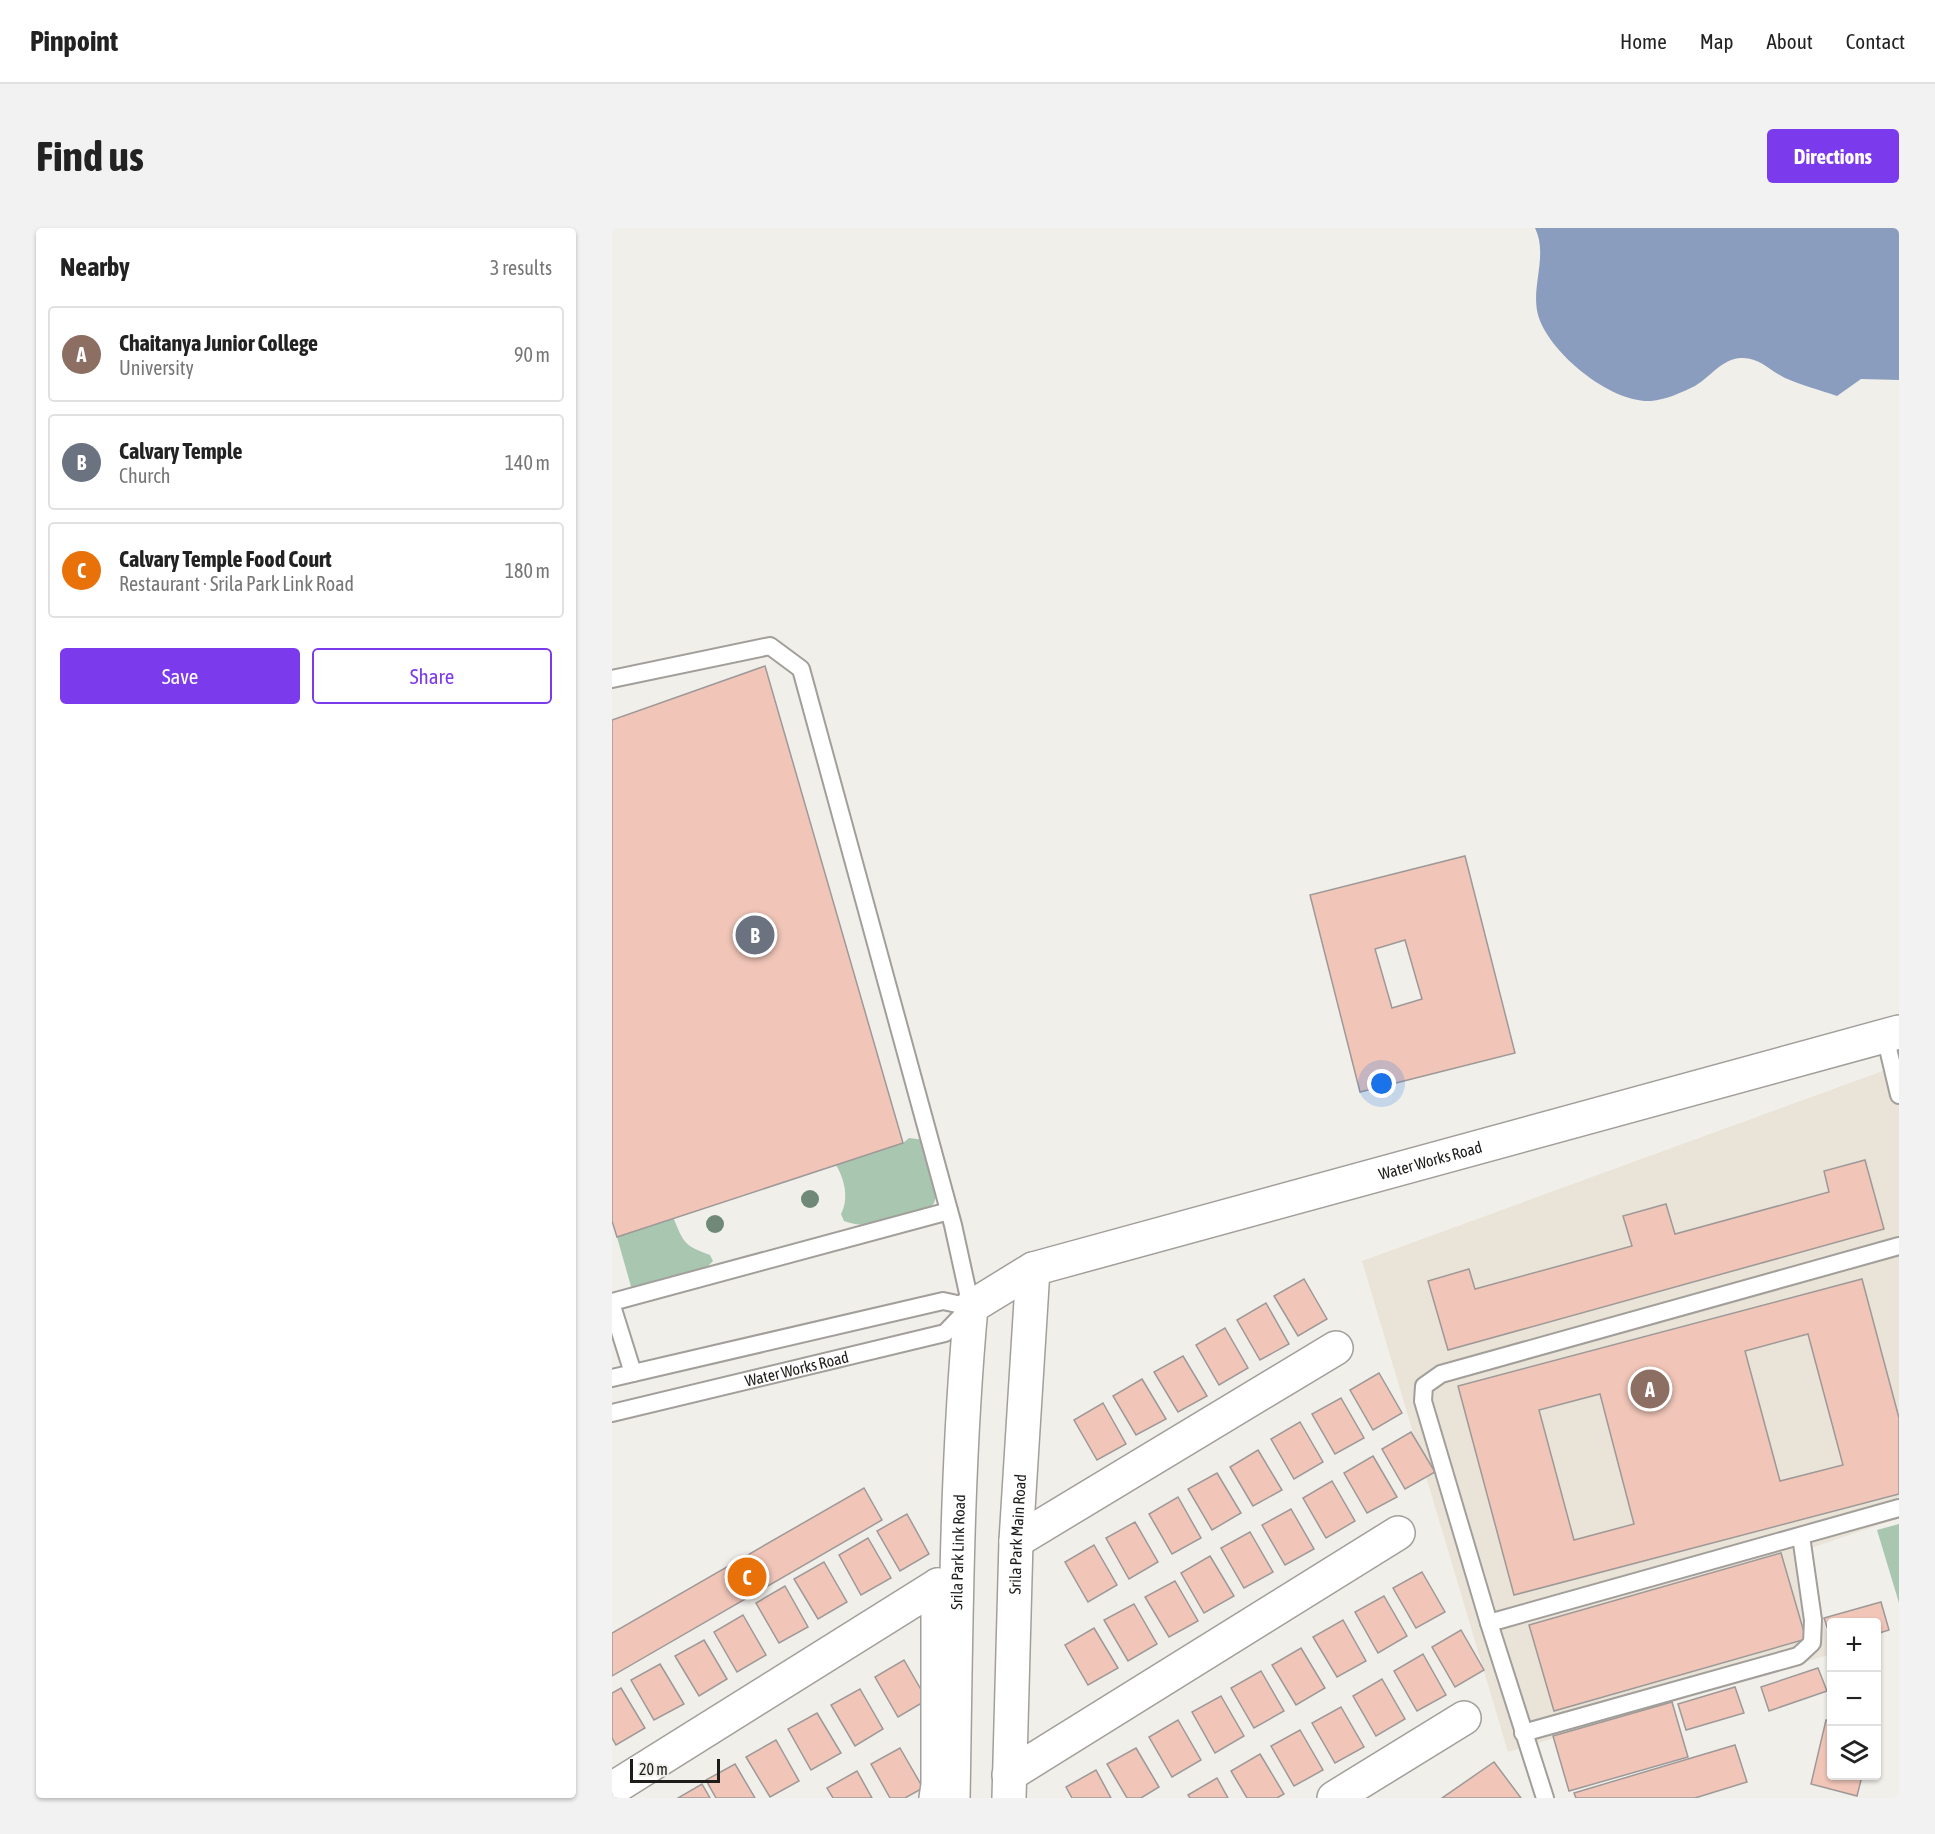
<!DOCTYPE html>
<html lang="en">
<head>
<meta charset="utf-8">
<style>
	:root { --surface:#fff; --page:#f2f2f2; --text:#222; --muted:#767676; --line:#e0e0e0; --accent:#7c3aed }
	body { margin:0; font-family:"Asap Condensed",sans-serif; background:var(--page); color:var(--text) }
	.controls { position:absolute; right:18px; bottom:18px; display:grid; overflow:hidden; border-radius:6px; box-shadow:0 2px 4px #0004 }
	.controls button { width:54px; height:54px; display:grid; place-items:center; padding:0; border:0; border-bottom:2px solid var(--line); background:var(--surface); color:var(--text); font:30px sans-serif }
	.scale { position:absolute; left:18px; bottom:15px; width:90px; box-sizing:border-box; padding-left:6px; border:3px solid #1d1c1a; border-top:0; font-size:16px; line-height:21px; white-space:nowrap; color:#1d1c1a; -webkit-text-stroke:4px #f1efea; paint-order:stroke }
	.you { position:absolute; left:770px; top:856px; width:21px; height:21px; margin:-15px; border:4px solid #fff; border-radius:50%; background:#1a73e8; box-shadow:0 0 0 9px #1a73e833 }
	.badge { display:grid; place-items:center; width:39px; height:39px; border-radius:50%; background:var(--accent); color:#fff; font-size:20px; font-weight:700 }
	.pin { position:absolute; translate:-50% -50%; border:3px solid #fff; box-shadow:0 2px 6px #0006 }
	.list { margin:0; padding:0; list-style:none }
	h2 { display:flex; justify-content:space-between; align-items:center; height:78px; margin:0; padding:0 24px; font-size:26px }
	h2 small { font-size:20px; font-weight:400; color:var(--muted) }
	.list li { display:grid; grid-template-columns:39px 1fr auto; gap:18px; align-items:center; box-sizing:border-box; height:96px; margin:0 12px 12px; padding:0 12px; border:2px solid var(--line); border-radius:6px }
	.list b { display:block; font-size:22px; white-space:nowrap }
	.list p { margin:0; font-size:20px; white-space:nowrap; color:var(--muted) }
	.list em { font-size:20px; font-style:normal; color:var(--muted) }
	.actions { display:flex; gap:12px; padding:18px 24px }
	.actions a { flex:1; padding:14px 0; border:2px solid var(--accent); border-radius:6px; text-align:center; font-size:21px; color:var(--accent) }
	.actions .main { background:var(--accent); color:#fff }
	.icon { flex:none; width:33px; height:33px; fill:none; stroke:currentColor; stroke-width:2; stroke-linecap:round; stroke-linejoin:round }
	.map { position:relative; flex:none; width:1287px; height:1570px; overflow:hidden; border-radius:6px }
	header { display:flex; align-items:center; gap:36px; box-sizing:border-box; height:84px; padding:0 30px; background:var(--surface); border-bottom:2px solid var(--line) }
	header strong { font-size:28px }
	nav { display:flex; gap:33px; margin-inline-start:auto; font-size:21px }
	.intro { display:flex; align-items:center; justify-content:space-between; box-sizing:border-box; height:144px; padding:0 36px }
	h1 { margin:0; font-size:42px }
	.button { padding:15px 27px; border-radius:6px; background:var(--accent); color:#fff; font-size:21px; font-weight:700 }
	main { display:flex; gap:36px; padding:0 36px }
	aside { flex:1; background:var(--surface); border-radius:6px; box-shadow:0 2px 4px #0004 }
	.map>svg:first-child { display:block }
	.built { fill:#eae3d8 }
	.green { fill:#a9c6b1 }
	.water { fill:#8b9dbe }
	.building { fill:#f1c6b8; stroke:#9e9998; stroke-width:1.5; fill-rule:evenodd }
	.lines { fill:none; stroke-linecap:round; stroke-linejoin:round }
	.service-casing { stroke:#a29f9b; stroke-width:20 }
	.minor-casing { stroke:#a29f9b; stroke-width:36 }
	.tertiary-casing { stroke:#a29f9b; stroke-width:36 }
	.service { stroke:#fff; stroke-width:16 }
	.minor { stroke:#fff; stroke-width:33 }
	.tertiary { stroke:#fff; stroke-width:33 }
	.tree { fill:#708878 }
	.labels { text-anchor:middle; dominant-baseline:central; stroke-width:4.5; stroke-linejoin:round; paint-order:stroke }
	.street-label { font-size:16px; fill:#1d1c1a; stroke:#f1efea }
</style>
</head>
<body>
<header>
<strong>Pinpoint</strong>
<nav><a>Home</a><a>Map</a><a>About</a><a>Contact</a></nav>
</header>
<div class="intro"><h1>Find us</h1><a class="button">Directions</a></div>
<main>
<aside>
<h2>Nearby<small>3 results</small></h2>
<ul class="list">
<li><span class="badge" style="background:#8d6e63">A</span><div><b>Chaitanya Junior College</b><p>University</p></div><em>90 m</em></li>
<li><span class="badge" style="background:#6b7280">B</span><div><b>Calvary Temple</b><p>Church</p></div><em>140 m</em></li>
<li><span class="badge" style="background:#e8710a">C</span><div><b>Calvary Temple Food Court</b><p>Restaurant · Srila Park Link Road</p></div><em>180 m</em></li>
</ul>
<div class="actions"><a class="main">Save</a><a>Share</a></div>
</aside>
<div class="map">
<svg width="1287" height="1570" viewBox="0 0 1287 1570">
	<rect width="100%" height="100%" fill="#f1efea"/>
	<!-- built -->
	<polygon class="built" points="1287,837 1287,1290 1196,1321 1219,1426 896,1524 750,1033"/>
	<!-- green -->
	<g class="green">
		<path d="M 297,910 L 313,912 C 316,925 328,965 322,975 C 320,978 317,980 314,982 C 288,990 260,1004 232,993 L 229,986 C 237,971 233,952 224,937 L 291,915 Z"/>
		<path d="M 61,989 C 72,1015 71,1017 98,1027 L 101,1033 L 92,1042 L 20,1062 L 5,1009 Z"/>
		<polygon points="1287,1296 1287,1375 1265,1302"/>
	</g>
	<!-- water -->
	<path class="water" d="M 923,0 L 1287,0 L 1287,152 L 1249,151 L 1225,168 C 1208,162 1189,157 1173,150 C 1157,142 1147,129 1129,130 C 1111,130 1097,150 1083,158 C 1071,164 1053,172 1039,173 C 999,175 940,127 927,90 C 917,62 937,28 923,0 Z"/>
	<!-- building -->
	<g class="building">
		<polygon points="153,438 291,915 5,1009 0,993 0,492"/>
		<path d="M 853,628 L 903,825 L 748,864 L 698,667 ZM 793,712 L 810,771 L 780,780 L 763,721 Z"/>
		<polygon points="1253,932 1272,1001 836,1122 816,1053 857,1041 863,1061 1020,1018 1011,988 1054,976 1063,1006 1217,964 1212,943"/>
		<polygon points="692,1051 715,1091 686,1108 662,1068"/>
		<path d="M 1250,1051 L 1287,1190 L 1287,1266 L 902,1367 L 846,1158 ZM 1196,1106 L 1231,1237 L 1168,1253 L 1133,1123 ZM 988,1166 L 1022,1296 L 962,1312 L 927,1182 Z"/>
		<polygon points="654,1075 677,1116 648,1132 625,1092"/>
		<polygon points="613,1100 636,1140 607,1157 584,1117"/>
		<polygon points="571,1128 595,1168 566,1184 542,1144"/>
		<polygon points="767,1145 790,1185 761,1202 738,1162"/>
		<polygon points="530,1151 554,1191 524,1207 501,1168"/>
		<polygon points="729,1170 752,1210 723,1226 700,1186"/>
		<polygon points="491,1175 514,1216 485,1232 462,1192"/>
		<polygon points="688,1194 711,1234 682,1251 659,1211"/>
		<polygon points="799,1204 823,1244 793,1261 770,1221"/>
		<polygon points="646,1222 670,1262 641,1278 618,1239"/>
		<polygon points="761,1228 785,1269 755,1285 732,1245"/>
		<polygon points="605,1245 629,1285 600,1302 576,1261"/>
		<polygon points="720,1253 743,1293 714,1310 691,1270"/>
		<polygon points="252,1260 270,1292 0,1448 0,1405"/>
		<polygon points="566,1269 589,1310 560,1326 537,1286"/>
		<polygon points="679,1281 702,1321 673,1337 650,1297"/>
		<polygon points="295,1286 317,1326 288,1343 265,1303"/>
		<polygon points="523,1294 546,1334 517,1351 494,1310"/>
		<polygon points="638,1304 661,1344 632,1360 609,1320"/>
		<polygon points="256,1310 279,1350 249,1367 227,1327"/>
		<polygon points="482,1317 505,1357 476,1374 453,1334"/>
		<polygon points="1169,1325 1194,1411 942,1483 917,1397"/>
		<polygon points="598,1328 622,1368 592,1385 569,1345"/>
		<polygon points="212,1334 235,1374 206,1391 182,1351"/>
		<polygon points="810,1344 833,1384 804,1400 781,1360"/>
		<polygon points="563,1353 586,1393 557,1409 533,1369"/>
		<polygon points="173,1358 196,1399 167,1415 144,1375"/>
		<polygon points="772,1368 795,1408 766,1425 743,1384"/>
		<polygon points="1269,1374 1277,1402 1264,1406 1264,1394 1220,1394 1220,1414 1212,1390"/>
		<polygon points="522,1376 545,1416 516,1433 492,1392"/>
		<polygon points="131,1387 154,1427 125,1444 102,1404"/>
		<polygon points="731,1392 754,1433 725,1449 701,1409"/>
		<polygon points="482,1400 506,1440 476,1457 453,1417"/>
		<polygon points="849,1402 872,1442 843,1459 820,1419"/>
		<polygon points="92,1412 115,1451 87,1468 63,1428"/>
		<polygon points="689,1420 713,1460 684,1477 660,1437"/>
		<polygon points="811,1426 834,1467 805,1483 782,1443"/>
		<polygon points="292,1432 315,1472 286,1489 263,1449"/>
		<polygon points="48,1436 72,1476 42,1492 19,1452"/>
		<polygon points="1206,1440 1215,1463 1157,1483 1149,1459"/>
		<polygon points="649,1443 672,1483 642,1500 619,1460"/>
		<polygon points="770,1451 793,1491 764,1508 741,1468"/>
		<polygon points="1123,1459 1132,1485 1074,1502 1066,1476"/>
		<polygon points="9,1460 33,1500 4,1517 0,1510 0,1465"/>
		<polygon points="248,1461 271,1501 243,1518 219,1477"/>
		<polygon points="609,1468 632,1508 603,1525 580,1484"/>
		<polygon points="1060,1474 1076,1529 957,1563 941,1508"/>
		<polygon points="729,1479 752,1519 723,1535 700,1495"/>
		<polygon points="205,1485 229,1525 199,1542 176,1501"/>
		<polygon points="566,1492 589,1532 560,1549 537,1509"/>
		<polygon points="1214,1492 1220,1494 1220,1548 1250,1548 1245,1568 1199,1556"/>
		<polygon points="688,1502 711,1542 682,1558 659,1518"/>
		<polygon points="164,1512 187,1553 158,1569 134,1529"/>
		<polygon points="1123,1517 1135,1554 1083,1570 964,1570 962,1565"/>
		<polygon points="288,1520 311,1560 293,1570 278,1570 259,1536"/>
		<polygon points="524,1520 547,1559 529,1570 515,1570 495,1536"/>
		<polygon points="648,1526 672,1566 665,1570 635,1570 619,1543"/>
		<polygon points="882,1534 909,1570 830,1570"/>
		<polygon points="123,1536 143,1570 104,1570 94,1552"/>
		<polygon points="484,1542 499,1570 460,1570 454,1559"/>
		<polygon points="245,1543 260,1570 221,1570 215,1560"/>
		<polygon points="605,1550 616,1570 578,1570 576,1567"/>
		<polygon points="90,1556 98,1570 66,1570"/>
	</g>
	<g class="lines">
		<!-- service casing -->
		<g class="service-casing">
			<g id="service">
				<polyline points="0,451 158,418 189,441 341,997 359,1079"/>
				<polyline points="1273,808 1287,867"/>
				<polyline points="0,1074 337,983"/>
				<polyline points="0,1078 21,1145"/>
				<polyline points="0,1150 331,1073 359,1079"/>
				<path id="s1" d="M 0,1185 L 333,1105 L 356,1081"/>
				<polyline points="877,1395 1287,1280"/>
				<polyline points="911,1505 1186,1428 1200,1415 1201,1392 1189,1308"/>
				<polyline points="933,1570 877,1395 811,1173 812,1158 829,1146 1287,1018"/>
			</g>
		</g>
		<!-- minor casing -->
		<g class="minor-casing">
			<g id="minor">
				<polyline points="404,1313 724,1120"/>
				<polyline points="397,1547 786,1305"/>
				<polyline points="0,1561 326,1357"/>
				<polyline points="324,1570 326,1557 326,1357"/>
				<polyline points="722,1570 852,1490"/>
			</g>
		</g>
		<!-- tertiary casing -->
		<g class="tertiary-casing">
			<g id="tertiary">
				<path id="s2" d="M 341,1570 C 344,1406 344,1242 359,1079 L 421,1041 L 1287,804"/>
				<path id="s3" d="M 397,1570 L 404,1313 L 421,1041"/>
			</g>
		</g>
		<!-- service -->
		<use href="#service" class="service"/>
		<!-- minor -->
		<use href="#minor" class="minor"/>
		<!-- tertiary -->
		<use href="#tertiary" class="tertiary"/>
	</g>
	<!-- trees -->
	<g class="tree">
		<circle cx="198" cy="971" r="9"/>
		<circle cx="103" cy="996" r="9"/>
	</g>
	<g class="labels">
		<!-- street labels -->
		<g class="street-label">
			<text stroke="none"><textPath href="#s2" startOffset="976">Water Works Road</textPath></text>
			<text stroke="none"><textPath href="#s1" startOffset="190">Water Works Road</textPath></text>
			<text stroke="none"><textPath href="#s3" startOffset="264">Srila Park Main Road</textPath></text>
			<text stroke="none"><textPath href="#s2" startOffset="246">Srila Park Link Road</textPath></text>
		</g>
	</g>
</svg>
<div class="controls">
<button>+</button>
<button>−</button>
<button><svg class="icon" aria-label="layers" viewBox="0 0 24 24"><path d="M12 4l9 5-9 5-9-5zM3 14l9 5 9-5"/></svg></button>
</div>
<div class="scale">20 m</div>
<div class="you"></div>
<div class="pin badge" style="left:1038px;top:1161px;background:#8d6e63">A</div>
<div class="pin badge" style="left:143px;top:707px;background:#6b7280">B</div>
<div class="pin badge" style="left:135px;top:1349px;background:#e8710a">C</div>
</div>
</main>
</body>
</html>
